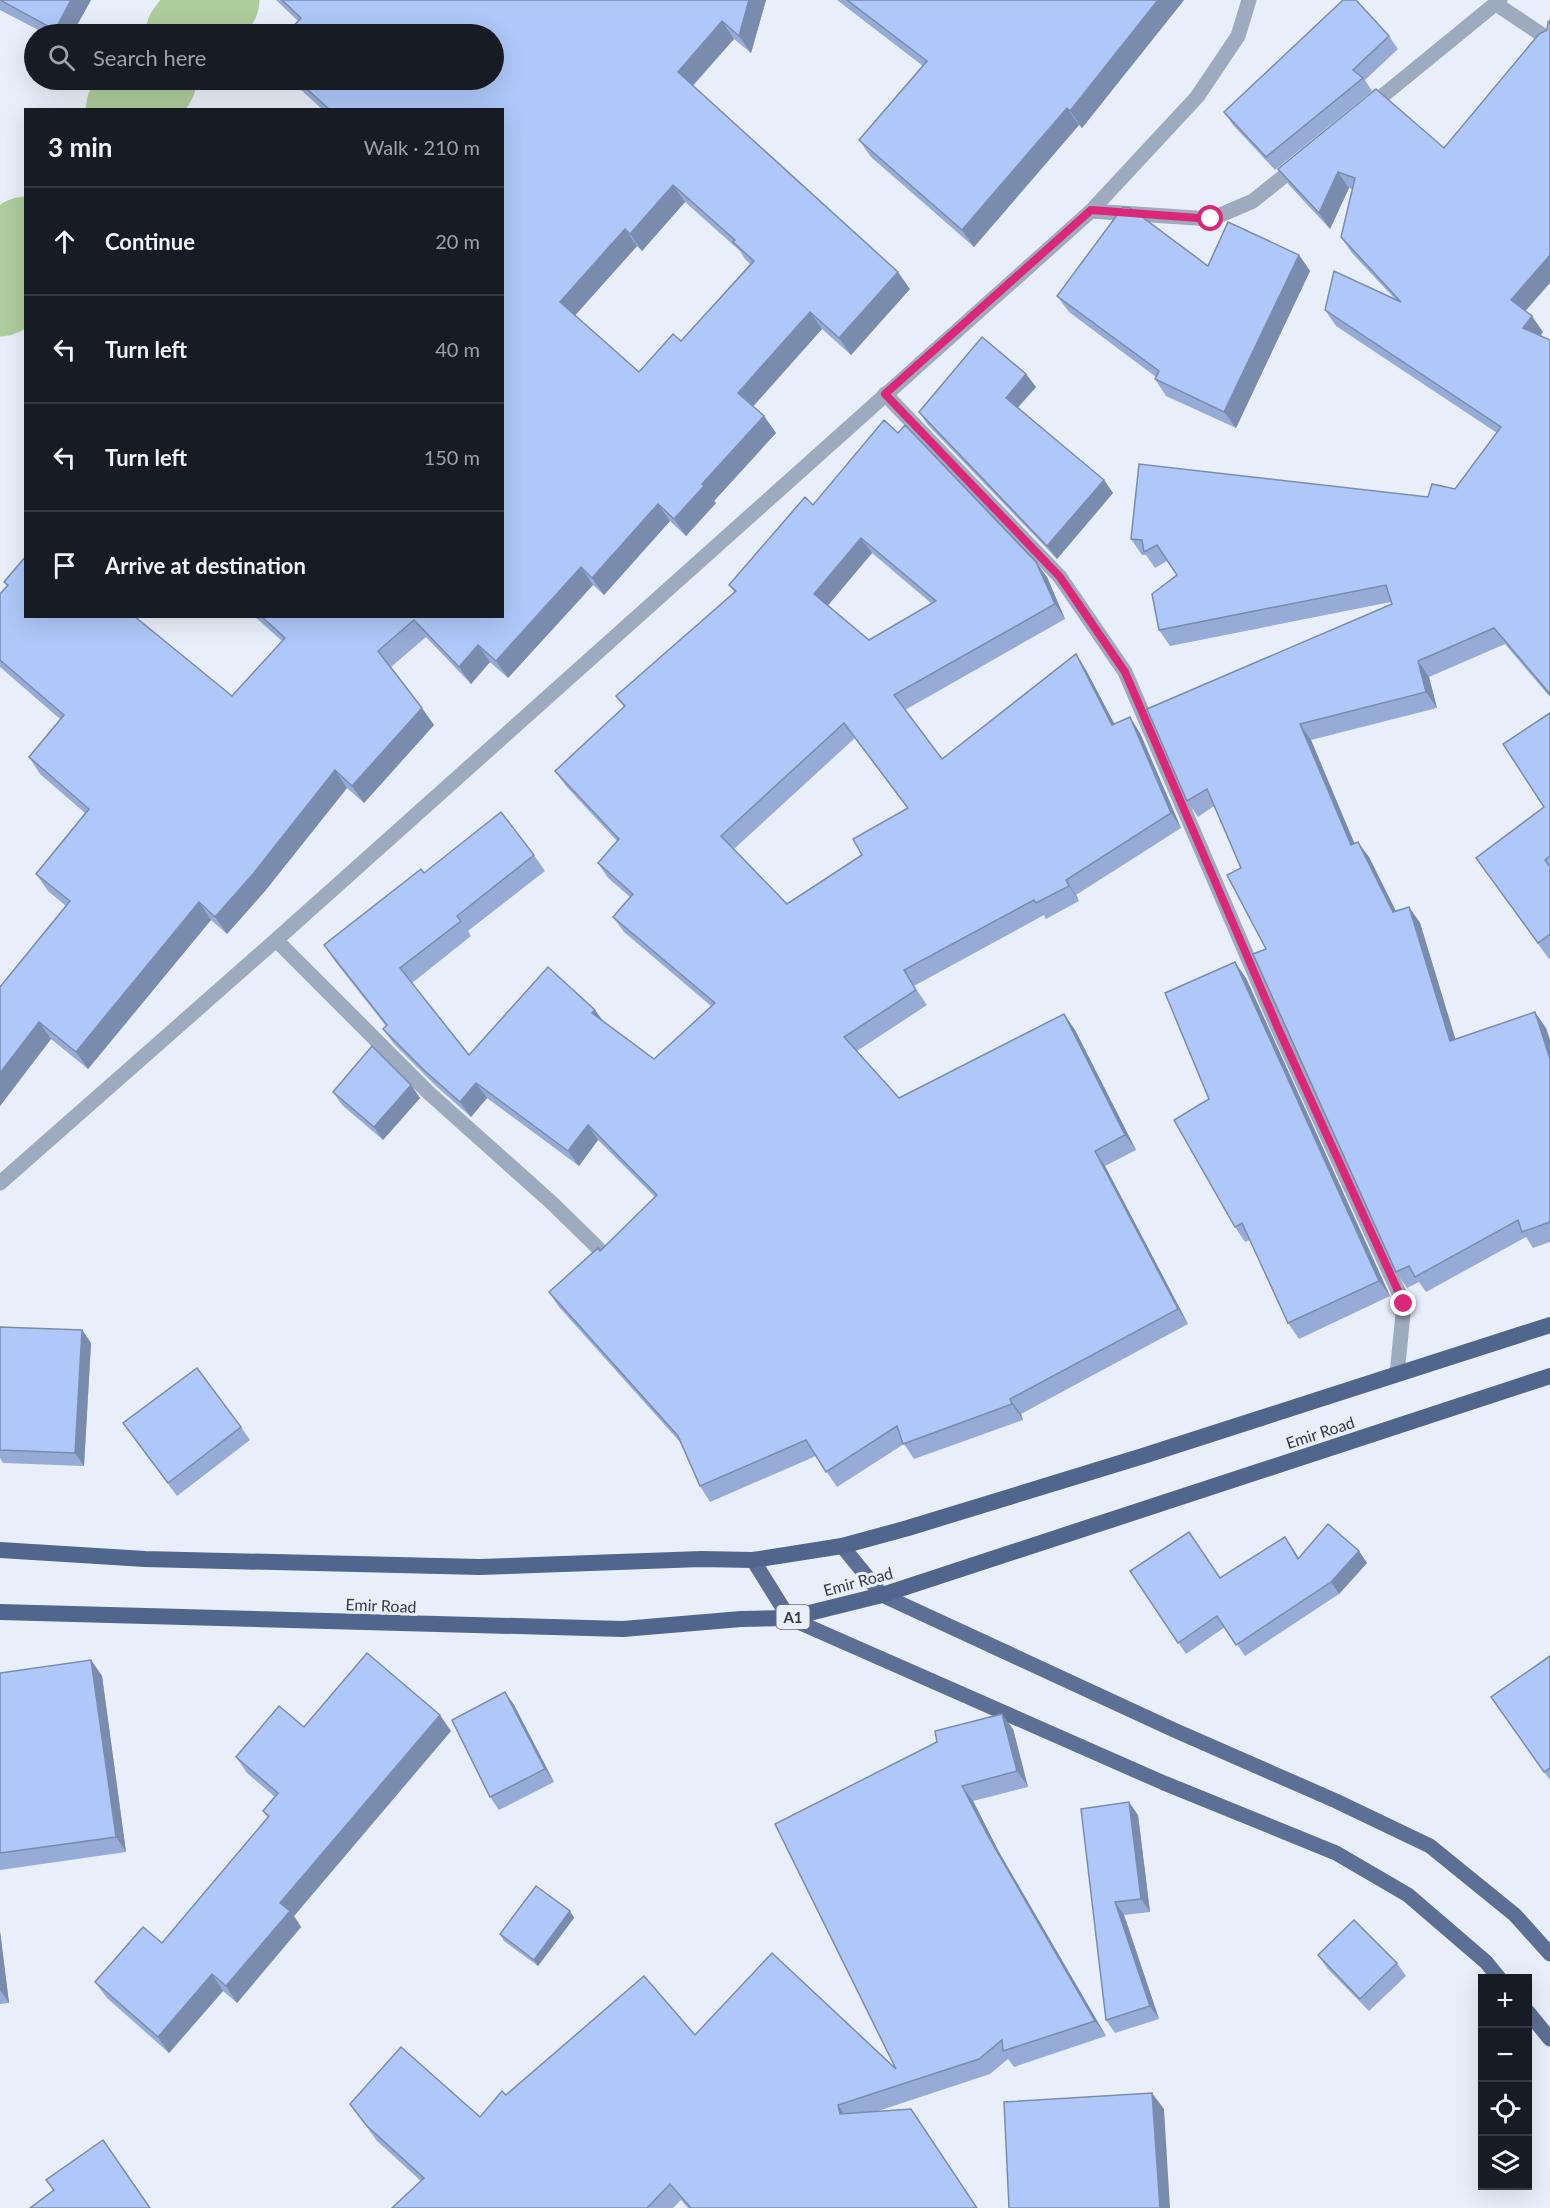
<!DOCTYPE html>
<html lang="en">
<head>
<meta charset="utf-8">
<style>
	:root { --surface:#171b24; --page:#242831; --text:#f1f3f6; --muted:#9ea1a6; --line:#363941 }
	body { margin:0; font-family:Lato,sans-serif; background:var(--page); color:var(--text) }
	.controls { position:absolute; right:18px; bottom:18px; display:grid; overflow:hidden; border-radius:0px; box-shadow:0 6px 24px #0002 }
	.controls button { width:54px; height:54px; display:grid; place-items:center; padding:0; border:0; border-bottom:2px solid var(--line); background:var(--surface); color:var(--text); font:30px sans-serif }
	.stop { position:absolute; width:18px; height:18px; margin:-14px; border:4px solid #db2777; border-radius:50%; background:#fff }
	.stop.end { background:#db2777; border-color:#fff; box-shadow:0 2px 6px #0008 }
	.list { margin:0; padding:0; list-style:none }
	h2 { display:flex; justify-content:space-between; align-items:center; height:78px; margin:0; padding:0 24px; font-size:26px }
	h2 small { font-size:20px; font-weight:400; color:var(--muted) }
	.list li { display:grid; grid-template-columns:39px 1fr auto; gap:18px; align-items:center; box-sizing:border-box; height:108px; padding:0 24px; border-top:2px solid var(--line) }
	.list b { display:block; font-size:22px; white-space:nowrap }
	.list em { font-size:20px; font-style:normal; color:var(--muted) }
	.icon { flex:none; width:33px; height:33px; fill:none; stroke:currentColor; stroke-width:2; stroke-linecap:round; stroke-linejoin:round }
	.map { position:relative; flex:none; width:1550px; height:2208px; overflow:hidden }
	.search { position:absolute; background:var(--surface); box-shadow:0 6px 24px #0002; left:24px; top:24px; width:480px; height:66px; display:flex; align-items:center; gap:15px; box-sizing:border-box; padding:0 21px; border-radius:33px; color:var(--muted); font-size:22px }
	.panel { position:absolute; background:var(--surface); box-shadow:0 6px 24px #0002; left:24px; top:108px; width:480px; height:510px; border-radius:0px }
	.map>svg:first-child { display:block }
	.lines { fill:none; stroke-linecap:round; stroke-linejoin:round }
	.river { stroke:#aecd9d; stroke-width:87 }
	.minor { stroke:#9eaabf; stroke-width:15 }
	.tertiary { stroke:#9eaabf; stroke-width:15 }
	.primary { stroke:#5c7095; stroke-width:15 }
	.trunk { stroke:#50668d; stroke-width:16 }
	.wall { fill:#96acd6; fill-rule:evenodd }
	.shaded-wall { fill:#7a8cae }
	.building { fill:#afc8f9; stroke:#7a8cae; stroke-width:1.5; fill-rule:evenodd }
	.route { stroke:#db2777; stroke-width:8 }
	.labels { text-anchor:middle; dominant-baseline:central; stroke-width:6; stroke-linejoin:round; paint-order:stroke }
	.shield { fill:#e9effa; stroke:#6a707b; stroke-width:1.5 }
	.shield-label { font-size:15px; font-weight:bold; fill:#343a45 }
	.street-label { font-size:16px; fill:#343a45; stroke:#e9effa }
</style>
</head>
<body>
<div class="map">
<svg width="1550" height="2208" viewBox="0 0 1550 2208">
	<rect width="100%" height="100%" fill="#e9effa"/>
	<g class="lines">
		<!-- river -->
		<g class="river">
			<polyline points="189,34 216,0"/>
			<polyline points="129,110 153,80"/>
			<polyline points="0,293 13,255 26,240"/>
		</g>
		<!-- minor -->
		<g class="minor">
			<polyline points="1496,4 1550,40"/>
			<polyline points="1369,107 1500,0"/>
			<polyline points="1091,211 1211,219 1253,201 1299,164"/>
			<polyline points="885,394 1060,577 1125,672 1278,1028 1404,1304 1397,1374"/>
			<polyline points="276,940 429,1093 552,1203 598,1248"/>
		</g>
		<!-- tertiary -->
		<polyline class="tertiary" points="0,1183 276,940 1091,211 1197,97 1238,36 1249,0"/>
		<!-- primary -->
		<g class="primary">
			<polyline points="842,1546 882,1595 1174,1730 1336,1801 1430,1846 1515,1915 1550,1954"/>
			<polyline points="753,1560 789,1618 1164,1783 1336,1853 1408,1895 1486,1962 1499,1978"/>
			<polyline points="1528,2012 1550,2039"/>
		</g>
		<!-- trunk -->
		<g class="trunk">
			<polyline points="0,1550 145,1559 480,1567 701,1559 753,1560 842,1546 908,1528 1143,1456 1550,1325"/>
			<polyline points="0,1612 623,1629 741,1619 789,1618 882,1595 1550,1376"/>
		</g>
	</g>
	<!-- wall -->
	<g class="wall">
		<polygon points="0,0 91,0 72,34 46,34 0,10"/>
		<path d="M 276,0 L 766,0 L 751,53 L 734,39 L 693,86 L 910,289 L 851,355 L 822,329 L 753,406 L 764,416 L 776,433 L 714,501 L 716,503 L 686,536 L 670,521 L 604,595 L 593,585 L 508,678 L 490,662 L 471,684 L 426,637 L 391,667 L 434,725 L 364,803 L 347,788 L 265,891 L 227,934 L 211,920 L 88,1069 L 51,1039 L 0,1106 L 0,987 L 66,906 L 48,891 L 36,874 L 85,813 L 40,774 L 29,757 L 60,719 L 0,667 L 0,594 L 7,586 L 4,582 L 232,696 L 282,641 L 254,616 L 502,616 L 502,110 L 323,110 L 290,80 L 494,80 L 298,21 ZM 685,202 L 740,251 L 745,259 L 750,264 L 681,341 L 639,372 L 575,315 L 637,246 L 642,251 Z"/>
		<polygon points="837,0 1184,0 1082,128 1079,125 974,247 871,157 859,140 923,66"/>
		<polygon points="1389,36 1398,49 1365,80 1372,91 1275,170 1233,125 1224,112"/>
		<polygon points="1376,89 1526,311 1543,332 1540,336 1550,340 1550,697 1505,644 1429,677 1437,708 1311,740 1354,844 1369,857 1396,911 1409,907 1420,923 1455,1039 1546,1028 1550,1040 1550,1242 1533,1248 1526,1237 1426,1292 1419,1282 1407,1288 1396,1272 1266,949 1241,868 1214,806 1198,817 1187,801 1392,604 1391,602 1170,646 1159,630 1177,575 1167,561 1155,568 1146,555 1142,555 1131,539 1428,497 1455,489 1497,433 1336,326 1325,310 1395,299 1352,253 1341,237 1352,189 1349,188 1330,229 1289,185 1278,169"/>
		<polygon points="1299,255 1310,271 1236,428 1166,396 1155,379 1156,377 1069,312 1057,296 1208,266"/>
		<polygon points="1026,374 1036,387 1018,407 1104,480 1113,493 1057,559 928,425 919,412"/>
		<path d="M 813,505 L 1047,577 L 1065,619 L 905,710 L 942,759 L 1076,654 L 1086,670 L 1114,724 L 1140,733 L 1181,828 L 1076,895 L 1079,901 L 1046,919 L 1044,915 L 914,986 L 927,1005 L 857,1051 L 899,1098 L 1064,1014 L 1075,1030 L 1136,1150 L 1105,1166 L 1188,1324 L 1021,1414 L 1023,1420 L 914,1459 L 904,1444 L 837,1487 L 816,1456 L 710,1502 L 700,1486 L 680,1442 L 559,1307 L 549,1292 L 600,1251 L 655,1197 L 598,1140 L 579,1166 L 487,1098 L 471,1117 L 436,1086 L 394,1044 L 383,1029 L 386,1026 L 334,960 L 324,945 L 424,873 L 534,855 L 545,871 L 468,931 L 471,936 L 412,983 L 469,1055 L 595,1010 L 603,1022 L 654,1059 L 711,1006 L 624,932 L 613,917 L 630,897 L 608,878 L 598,863 L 617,841 L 566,786 L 555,771 L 624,707 L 616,696 L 734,592 L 729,585 ZM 872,553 L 931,603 L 869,640 L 828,605 ZM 855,738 L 908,809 L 862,855 L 787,904 L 734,849 Z"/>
		<polygon points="1550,713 1550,958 1549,959 1476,858 1544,807"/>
		<polygon points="1246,978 1390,1296 1299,1339 1288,1323 1250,1240 1245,1242 1235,1227 1209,1099"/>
		<polygon points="411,1085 420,1098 383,1140 342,1105 333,1092"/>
		<polygon points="0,1327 82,1330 91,1343 84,1466 3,1463 0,1458"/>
		<polygon points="123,1423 241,1427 250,1440 177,1496"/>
		<polygon points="1285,1537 1299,1558 1359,1551 1367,1563 1339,1594 1245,1656 1225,1627 1186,1654 1130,1571 1220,1578"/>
		<polygon points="1550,1656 1550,1780 1544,1772"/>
		<polygon points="91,1660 102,1676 126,1852 0,1870 0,1673"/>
		<polygon points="505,1692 514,1705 554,1782 499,1810 490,1797"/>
		<polygon points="304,1727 451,1731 294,1916 301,1927 237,2003 223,1991 169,2053 107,1998 95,1982 162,1943 268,1818 263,1811 275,1797 247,1773 236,1757"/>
		<polygon points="1013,1729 1028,1787 973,1801 999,1852 1106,2036 1014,2067 1008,2059 990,2074 878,2111 977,2208 688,2208 681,2200 673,2208 392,2208 421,2181 377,2141 350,2104 480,2117 506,2095 695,2035 896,2069 775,1824"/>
		<polygon points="1081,1809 1138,1815 1150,1912 1124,1915 1159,2019 1115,2033 1106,2020"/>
		<polygon points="570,1911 574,1918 538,1966 504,1941 500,1934"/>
		<polygon points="0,1931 9,2003 0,2004"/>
		<polygon points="1318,1955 1397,1963 1406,1976 1369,2011 1327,1968"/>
	</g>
	<!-- shaded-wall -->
	<g class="shaded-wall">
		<polygon points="71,0 91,0 72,34 58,34 55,30"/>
		<polygon points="749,0 766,0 751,53 739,36"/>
		<polygon points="1158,0 1184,0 1082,128 1070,111"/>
		<polygon points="722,21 734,39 689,89 678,72"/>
		<polygon points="1067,108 1079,125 974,247 962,230"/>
		<polygon points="1338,172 1349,188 1330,229 1319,213"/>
		<polygon points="673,185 685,202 642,251 630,234"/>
		<polygon points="625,229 637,246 572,319 560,302"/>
		<polygon points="1299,255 1310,271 1236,428 1224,412"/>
		<polygon points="1550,255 1550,283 1522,315 1511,300"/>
		<polygon points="898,272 910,289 851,355 839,338"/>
		<polygon points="810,312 822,329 750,410 738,393"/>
		<polygon points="1532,316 1543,332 1534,344 1523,328"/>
		<polygon points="1026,374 1036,387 1015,411 1006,398"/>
		<polygon points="764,416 776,433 714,501 716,503 686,536 674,519 702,484"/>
		<polygon points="1104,480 1113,493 1057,559 1047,546"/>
		<polygon points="658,504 670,521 604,595 592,578"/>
		<polygon points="861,538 872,553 825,609 814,594"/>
		<polygon points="1036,562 1047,577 1065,619 1055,604"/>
		<polygon points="581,567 593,585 508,678 496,661"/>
		<polygon points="478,645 490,662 471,684 459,667"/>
		<polygon points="1076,654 1086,670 1123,740 1112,725"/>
		<polygon points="1418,661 1429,677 1437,708 1426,692"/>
		<polygon points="422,708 434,725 364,803 352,786"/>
		<polygon points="1130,717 1140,733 1181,828 1171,813"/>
		<polygon points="1300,724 1311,740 1362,861 1351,845"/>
		<polygon points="335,770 347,788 265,891 227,934 215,917"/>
		<polygon points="1358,842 1369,857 1404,928 1393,912"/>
		<polygon points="1066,880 1076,895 1079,901 1069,886"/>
		<polygon points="199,902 211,920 88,1069 76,1052"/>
		<polygon points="1409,907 1420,923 1461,1057 1450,1041"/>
		<polygon points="1235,962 1246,978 1390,1296 1379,1281"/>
		<polygon points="595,1010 606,1025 592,1013"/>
		<polygon points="1535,1012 1546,1028 1550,1040 1550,1059"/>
		<polygon points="1064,1014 1075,1030 1136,1150 1125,1135"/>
		<polygon points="39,1022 51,1039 0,1106 0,1073"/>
		<polygon points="476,1083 487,1098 471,1117 460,1102"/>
		<polygon points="411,1085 420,1098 383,1140 374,1127"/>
		<polygon points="588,1125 598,1140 579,1166 568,1151"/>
		<polygon points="1095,1151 1105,1166 1188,1324 1178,1309"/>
		<polygon points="82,1330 91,1343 84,1466 75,1453"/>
		<polygon points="1010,1399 1021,1414 1023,1420 1012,1404"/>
		<polygon points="1285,1537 1293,1549 1306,1571 1298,1559"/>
		<polygon points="1359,1551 1367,1563 1339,1594 1331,1582"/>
		<polygon points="91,1660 102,1676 126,1852 116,1837"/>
		<polygon points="505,1692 514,1705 554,1782 545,1769"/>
		<polygon points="1002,1714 1013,1729 1028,1787 1017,1771"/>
		<polygon points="440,1715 451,1731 294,1916 301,1927 237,2003 226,1986 280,1903"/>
		<polygon points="962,1786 973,1801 999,1852 1106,2036 1095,2021 988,1836"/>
		<polygon points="1129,1802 1138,1815 1150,1912 1141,1899"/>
		<polygon points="1115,1902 1124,1915 1159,2019 1150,2006"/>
		<polygon points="570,1911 574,1918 538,1966 534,1960"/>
		<polygon points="0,1931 9,2003 0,1990"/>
		<polygon points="212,1974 223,1991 169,2053 158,2037"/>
		<polygon points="1152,2093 1164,2109 1170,2208 1160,2208"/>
		<polygon points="838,2105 849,2121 840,2114"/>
	</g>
	<!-- building -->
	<g class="building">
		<polygon points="0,0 71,0 55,30"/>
		<path d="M 282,0 L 749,0 L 739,36 L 722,21 L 678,72 L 898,272 L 839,338 L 810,312 L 738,393 L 764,416 L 702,484 L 704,486 L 674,519 L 658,504 L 592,578 L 581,567 L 496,661 L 478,645 L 459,667 L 414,620 L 378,651 L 422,708 L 352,786 L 335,770 L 253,874 L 215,917 L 199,902 L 76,1052 L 39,1022 L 0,1073 L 0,987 L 70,901 L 36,874 L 89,809 L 29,757 L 64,715 L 0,660 L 0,594 L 8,585 L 4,582 L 26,556 L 26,616 L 134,616 L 232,696 L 285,638 L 261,616 L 502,616 L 502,110 L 330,110 L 297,80 L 494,80 L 494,34 L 286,34 L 301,18 ZM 673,185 L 735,240 L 733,242 L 754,261 L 681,341 L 673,334 L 639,372 L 560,302 L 625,229 L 630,234 Z"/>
		<polygon points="847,0 1158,0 1070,111 1067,108 962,230 859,140 927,61"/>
		<polygon points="1343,0 1356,0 1389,36 1353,70 1363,78 1266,157 1224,112"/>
		<polygon points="1550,20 1550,255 1511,300 1532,316 1523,328 1550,340 1550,694 1494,628 1418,661 1426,692 1300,724 1351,845 1358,842 1393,912 1409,907 1450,1041 1535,1012 1550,1059 1550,1222 1522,1232 1518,1220 1415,1277 1409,1266 1396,1272 1253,954 1266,949 1227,875 1241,868 1207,789 1187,801 1147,709 1392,604 1386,585 1159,630 1152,594 1177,575 1157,545 1144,552 1142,540 1131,539 1139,464 1428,497 1432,484 1455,489 1501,427 1325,310 1334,271 1401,302 1341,237 1355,178 1338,172 1319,213 1278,169 1376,89 1444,148 1539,34 1547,30 1548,22"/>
		<polygon points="1123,207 1130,208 1208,266 1228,222 1299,255 1224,412 1155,379 1159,371 1057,296"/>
		<polygon points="982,337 1026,374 1006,398 1104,480 1047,546 919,412"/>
		<path d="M 884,420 L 898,433 L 905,425 L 1036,562 L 1055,604 L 894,695 L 942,759 L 1076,654 L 1112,725 L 1130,717 L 1171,813 L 1066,880 L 1069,886 L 1036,903 L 1034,900 L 904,970 L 916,990 L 844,1037 L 899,1098 L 1064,1014 L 1125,1135 L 1095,1151 L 1178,1309 L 1010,1399 L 1012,1404 L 903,1444 L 897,1426 L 826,1472 L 806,1440 L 700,1486 L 678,1436 L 549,1292 L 598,1248 L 600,1251 L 657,1195 L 588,1125 L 568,1151 L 476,1083 L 460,1102 L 425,1071 L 383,1029 L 387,1025 L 324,945 L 421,869 L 424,873 L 501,812 L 534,855 L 457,916 L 461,921 L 400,968 L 469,1055 L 548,967 L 595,1010 L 592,1013 L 654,1059 L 715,1003 L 613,917 L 633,894 L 598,863 L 619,839 L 555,771 L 625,706 L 616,696 L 736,591 L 729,585 L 805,497 L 813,505 ZM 861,538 L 936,601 L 869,640 L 814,594 ZM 844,723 L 908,808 L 853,839 L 862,855 L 787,904 L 721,836 Z"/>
		<polygon points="1550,713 1550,856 1545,860 1550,867 1550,934 1538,943 1476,858 1544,807 1503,744"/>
		<polygon points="1235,962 1379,1281 1288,1323 1242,1223 1235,1227 1174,1120 1209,1099 1165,993"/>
		<polygon points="372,1046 411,1085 374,1127 333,1092"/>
		<polygon points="0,1327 82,1330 75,1453 0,1450"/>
		<polygon points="197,1368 241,1427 168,1483 123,1423"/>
		<polygon points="1328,1524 1359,1551 1331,1582 1236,1645 1217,1616 1178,1643 1130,1571 1189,1532 1220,1578 1285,1537 1298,1559"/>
		<polygon points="367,1653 440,1715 280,1903 290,1911 226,1986 212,1974 158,2037 95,1982 143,1927 162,1943 269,1816 263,1811 278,1793 236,1757 279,1706 304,1727"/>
		<polygon points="1550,1656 1550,1768 1544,1772 1491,1697"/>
		<polygon points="91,1660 116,1837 0,1853 0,1673"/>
		<polygon points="505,1692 545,1769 490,1797 452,1720"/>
		<polygon points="1002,1714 1017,1771 962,1786 988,1836 1095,2021 1003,2051 1002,2040 979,2059 838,2105 840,2114 911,2109 977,2208 691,2208 670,2184 647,2208 392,2208 424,2178 366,2125 350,2104 401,2047 480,2117 502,2091 506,2095 644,1976 695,2035 772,1953 896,2069 775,1824 937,1742 935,1731"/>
		<polygon points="1129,1802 1141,1899 1115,1902 1150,2006 1106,2020 1081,1809"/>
		<polygon points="536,1886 570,1911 534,1960 500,1934"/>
		<polygon points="1354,1920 1397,1963 1360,1999 1318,1955"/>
		<polygon points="1152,2093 1160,2208 1009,2208 1004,2102"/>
		<polygon points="103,2140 150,2208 30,2208 54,2190 46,2180"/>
	</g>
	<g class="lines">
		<!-- route -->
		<polyline class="route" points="1211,219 1091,210 885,394 1060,577 1125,672 1278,1028 1404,1304"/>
	</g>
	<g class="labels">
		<!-- shield labels -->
		<rect class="shield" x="776.5" y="1605" width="33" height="24" rx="4.5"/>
		<g class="shield-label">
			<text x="793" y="1617">A1</text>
		</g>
		<!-- street labels -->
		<g class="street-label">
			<text transform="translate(1320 1432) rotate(-18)">Emir Road</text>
			<text transform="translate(858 1581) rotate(-15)">Emir Road</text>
			<text transform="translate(381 1605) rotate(2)">Emir Road</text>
		</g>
	</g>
</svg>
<div class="controls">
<button>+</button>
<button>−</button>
<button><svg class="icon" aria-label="locate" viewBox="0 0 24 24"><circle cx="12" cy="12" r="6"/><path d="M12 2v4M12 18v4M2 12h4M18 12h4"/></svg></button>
<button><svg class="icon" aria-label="layers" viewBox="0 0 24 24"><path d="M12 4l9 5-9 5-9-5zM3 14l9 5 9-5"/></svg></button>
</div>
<div class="stop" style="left:1211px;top:219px"></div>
<div class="stop end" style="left:1404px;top:1304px"></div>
<div class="search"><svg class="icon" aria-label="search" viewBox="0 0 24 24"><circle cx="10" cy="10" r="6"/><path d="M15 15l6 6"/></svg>Search here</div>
<section class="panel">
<h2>3 min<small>Walk · 210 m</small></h2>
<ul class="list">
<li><svg class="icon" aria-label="ahead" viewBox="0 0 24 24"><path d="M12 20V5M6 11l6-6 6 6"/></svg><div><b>Continue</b></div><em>20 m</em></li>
<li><svg class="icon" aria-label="left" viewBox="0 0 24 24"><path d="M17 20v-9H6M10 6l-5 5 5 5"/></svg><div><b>Turn left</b></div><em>40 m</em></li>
<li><svg class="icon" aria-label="left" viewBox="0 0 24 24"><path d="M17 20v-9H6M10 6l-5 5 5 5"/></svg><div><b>Turn left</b></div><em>150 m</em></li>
<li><svg class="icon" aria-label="arrive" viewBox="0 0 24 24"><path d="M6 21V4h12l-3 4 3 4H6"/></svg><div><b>Arrive at destination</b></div></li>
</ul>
</section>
</div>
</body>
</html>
